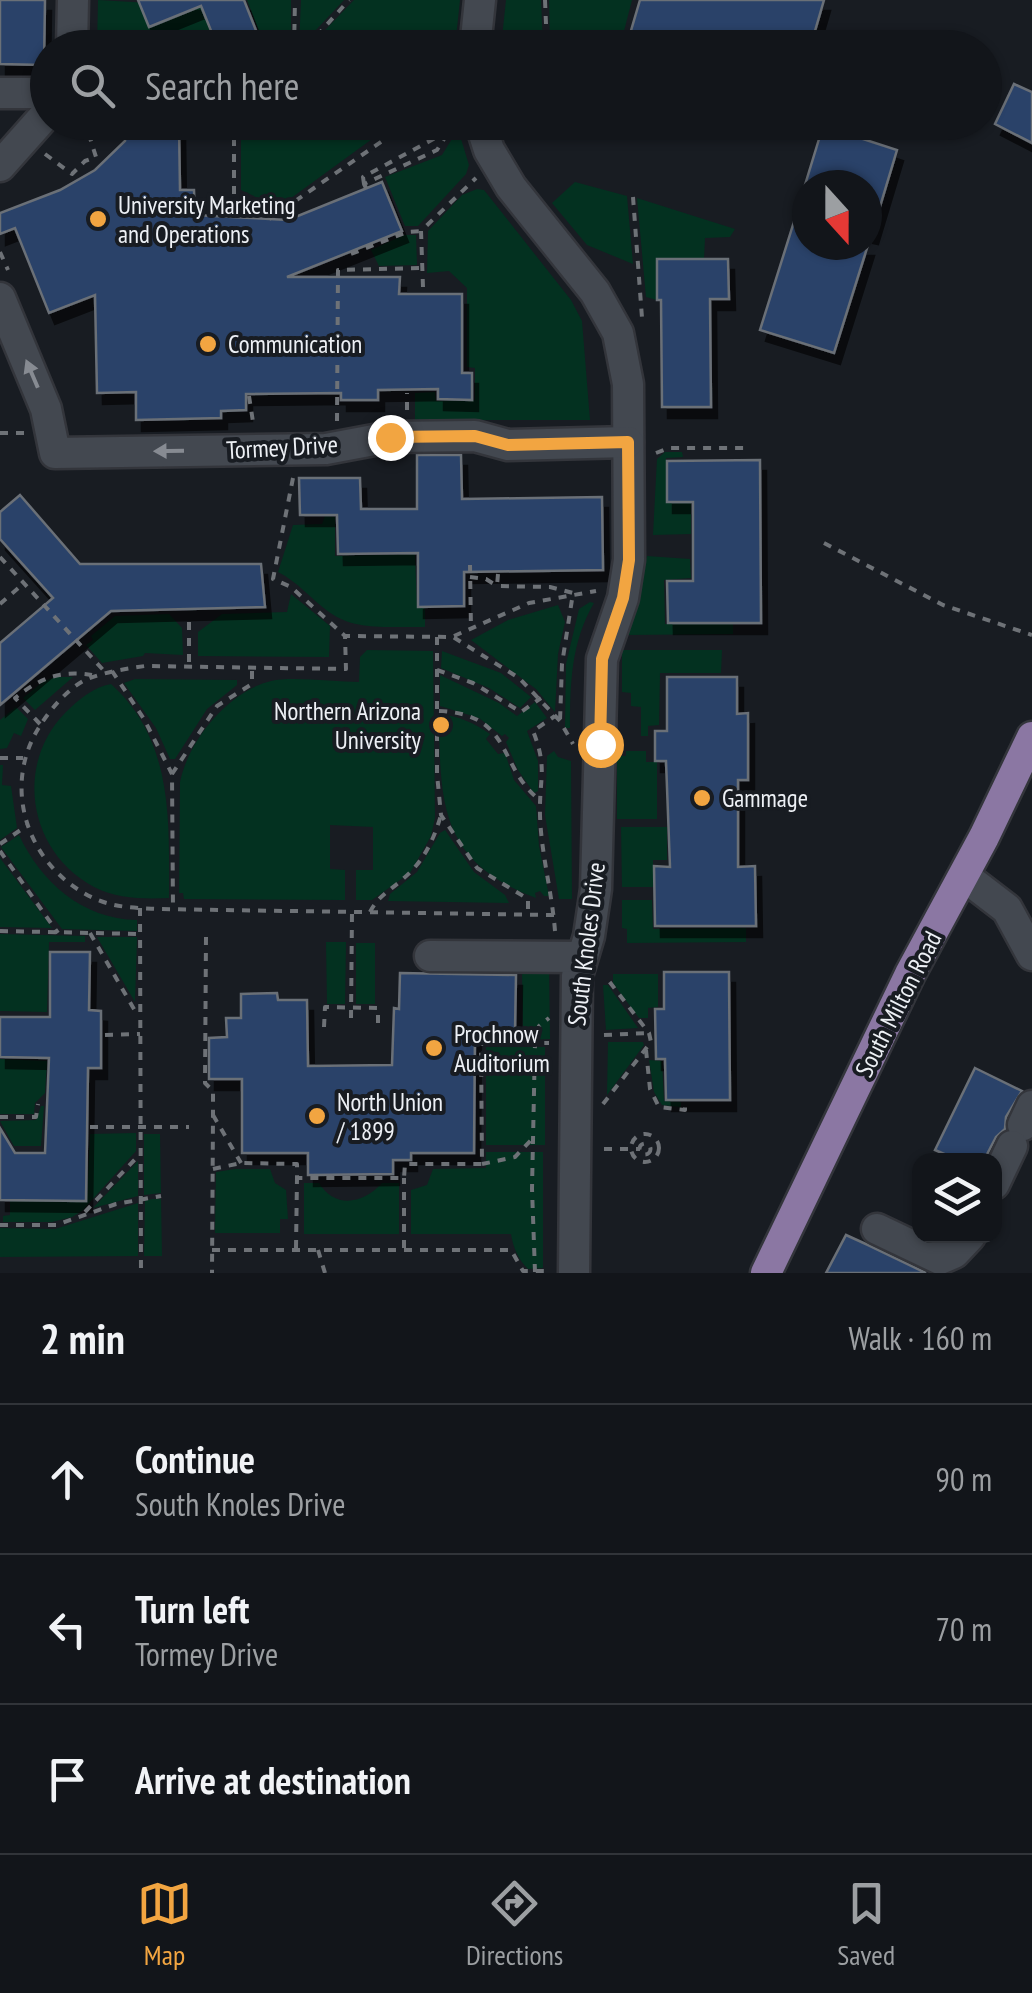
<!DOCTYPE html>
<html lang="en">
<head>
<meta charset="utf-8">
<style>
	:root { --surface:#12151a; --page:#1b1e23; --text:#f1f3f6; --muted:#9c9fa2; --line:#313439; --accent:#f2a541 }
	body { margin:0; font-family:"PT Sans Narrow",sans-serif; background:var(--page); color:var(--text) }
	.controls { position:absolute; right:30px; bottom:30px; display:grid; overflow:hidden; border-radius:20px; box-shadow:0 2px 8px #0004 }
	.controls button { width:90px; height:90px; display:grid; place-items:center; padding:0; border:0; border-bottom:2px solid var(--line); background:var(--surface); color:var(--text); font:50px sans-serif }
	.compass { position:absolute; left:792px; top:170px; width:90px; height:90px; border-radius:50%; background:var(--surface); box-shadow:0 2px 8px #0004; rotate:159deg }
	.stop { position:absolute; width:30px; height:30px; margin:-22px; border:8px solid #f2a541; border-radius:50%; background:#fff }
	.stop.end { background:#f2a541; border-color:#fff; box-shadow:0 2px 10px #0008 }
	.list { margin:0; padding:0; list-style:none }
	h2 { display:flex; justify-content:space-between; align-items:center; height:130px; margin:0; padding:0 40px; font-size:42px }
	h2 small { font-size:32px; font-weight:400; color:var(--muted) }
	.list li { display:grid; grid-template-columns:65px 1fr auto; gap:30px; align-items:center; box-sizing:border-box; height:150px; padding:0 40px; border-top:2px solid var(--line) }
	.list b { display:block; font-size:38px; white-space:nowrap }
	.list p { margin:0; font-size:32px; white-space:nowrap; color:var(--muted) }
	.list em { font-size:32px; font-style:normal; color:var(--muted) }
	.icon { flex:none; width:55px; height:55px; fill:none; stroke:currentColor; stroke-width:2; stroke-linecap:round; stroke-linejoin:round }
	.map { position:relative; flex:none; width:1032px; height:1273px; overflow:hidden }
	.search { position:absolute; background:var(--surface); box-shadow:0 2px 8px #0004; left:30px; right:30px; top:30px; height:110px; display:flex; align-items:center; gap:25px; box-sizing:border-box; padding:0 35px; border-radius:55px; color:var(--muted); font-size:38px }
	.sheet { height:580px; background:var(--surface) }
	nav { display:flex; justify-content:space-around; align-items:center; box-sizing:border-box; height:140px; border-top:2px solid var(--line); background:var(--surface); font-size:28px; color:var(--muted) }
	nav a { display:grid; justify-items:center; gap:5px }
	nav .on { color:var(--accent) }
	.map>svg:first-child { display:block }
	.green { fill:#033120 }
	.building { fill:#2a4369; stroke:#6a6f77; stroke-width:2.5; filter:url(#shadow) }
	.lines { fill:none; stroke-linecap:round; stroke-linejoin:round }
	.minor-casing { stroke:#33353b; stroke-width:35 }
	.major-casing { stroke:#33353b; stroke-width:35 }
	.path { stroke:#6e7277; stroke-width:4; stroke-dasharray:8 8; stroke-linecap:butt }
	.minor { stroke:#434850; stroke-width:30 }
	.major { stroke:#8b77a3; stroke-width:30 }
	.oneway { fill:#878b92 }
	.route { stroke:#f2a541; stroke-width:12 }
	.poi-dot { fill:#f2a541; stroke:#181c22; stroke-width:4 }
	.labels { text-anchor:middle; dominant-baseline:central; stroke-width:8; stroke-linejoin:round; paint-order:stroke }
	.poi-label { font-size:25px; fill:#edf0f5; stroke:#181c22; text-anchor:start }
	.street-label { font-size:25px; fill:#edf0f5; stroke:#181c22 }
</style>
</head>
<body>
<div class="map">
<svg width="1032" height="1273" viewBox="0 0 1032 1273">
	<defs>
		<filter id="shadow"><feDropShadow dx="6" dy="11" stdDeviation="0" flood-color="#0009"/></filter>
	</defs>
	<rect width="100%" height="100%" fill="#181c22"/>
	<!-- green -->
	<g class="green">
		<polygon points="98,0 201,6 218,47 97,47"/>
		<polygon points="247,0 291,0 291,47 246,47 243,41 260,34"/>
		<polygon points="301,0 344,0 299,48 299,47"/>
		<polygon points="354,0 460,0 455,47 309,47"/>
		<polygon points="506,0 541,0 543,47 501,47"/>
		<polygon points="549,0 632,0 624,31 615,45 550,48"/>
		<polygon points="241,123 241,122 394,123 272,212 254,196 241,190"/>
		<polygon points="458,129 469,165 466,174 418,226 405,226 385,177 442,155"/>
		<polygon points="575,182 627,196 633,264 587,245 552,203"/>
		<polygon points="477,189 484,190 571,300 582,321 590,420 415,420 415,393 435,392 436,401 475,400 475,368 467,367 467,288 449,271 427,273 428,231 462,195"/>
		<polygon points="637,198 735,229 730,237 705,238 704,259 657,259 657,300 646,297"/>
		<polygon points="404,235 416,235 417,265 379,266 371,250"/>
		<polygon points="665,452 682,452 683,457 666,458 666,503 691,503 691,534 653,535 657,459"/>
		<path d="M 325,516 L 335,517 L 335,556 L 415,554 L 417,608 L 425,608 L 425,627 C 393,626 356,632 329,612 C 311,599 298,582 278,572 L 293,525 L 322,524 Z"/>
		<polygon points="647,556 690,559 691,578 664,580 665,624 733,624 733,634 625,635 639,601"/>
		<polygon points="291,594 330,626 329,657 198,656 198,632 222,614 287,612"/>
		<path d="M 590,602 L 594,603 C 571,642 570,684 570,728 L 565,728 L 566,664 L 579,609 Z"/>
		<polygon points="558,605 565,622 558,654 555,712 536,689 471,640 508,620"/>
		<polygon points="169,614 182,628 183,655 145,653 143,656 102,663 86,645 93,640 91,636 115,616"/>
		<path d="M 367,650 L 433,651 L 435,818 L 431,836 L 410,873 L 372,900 L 356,900 L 356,870 L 373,870 L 373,827 L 330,825 L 330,869 L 345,870 L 345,900 L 184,899 L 183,893 L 179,893 L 180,782 C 189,739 229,691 271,681 C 291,676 336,682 359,682 L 360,657 Z"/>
		<polygon points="622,650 722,650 721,673 660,673 659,725 648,726 648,736 641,736 641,707 631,706 631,693 622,692"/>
		<polygon points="442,651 501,673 531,697 520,708 489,688 441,668"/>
		<polygon points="440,675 499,703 517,716 535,702 547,718 527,731 538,761 538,791 534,793 518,770 506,742 509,738 505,734 502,736 479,718 440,706"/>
		<polygon points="56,677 73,677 35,710 23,698 44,681"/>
		<polygon points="135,679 237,680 237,685 207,709 175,759 170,759 156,728 124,683"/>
		<path d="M 111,684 C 174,741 169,821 169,898 C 143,899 118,899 94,887 C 28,852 14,764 66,712 C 79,699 94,687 111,684 Z"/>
		<polygon points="16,707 28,719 21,736 14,733 7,748 0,749 0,720"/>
		<path d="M 439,714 C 459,716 474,723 490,734 L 486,739 L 498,754 L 505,753 L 514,780 L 536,806 L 539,846 L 549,896 L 544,896 L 540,891 L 535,893 L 536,898 C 440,862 440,804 439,714 Z"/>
		<polygon points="554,751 558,757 571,761 572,899 559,899 545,815 547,756"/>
		<polygon points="626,751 646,751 646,762 657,762 657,819 617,819 617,756 626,756"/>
		<polygon points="0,765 3,765 2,785 11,786 17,828 0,840"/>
		<polygon points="621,827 667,827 667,860 653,860 653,887 622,887"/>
		<polygon points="445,830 474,872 505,895 509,903 388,901 390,894 417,872 440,833"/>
		<path d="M 19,835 C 41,882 82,919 137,920 L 137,931 L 62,929 L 1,847 Z"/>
		<polygon points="0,858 52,928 0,927"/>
		<polygon points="622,900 652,900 653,929 746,928 746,942 627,943 627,929 622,928"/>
		<polygon points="0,934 85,936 85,942 49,942 47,1012 0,1011"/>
		<polygon points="97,937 137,937 135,1002"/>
		<polygon points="326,942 346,942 345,1004 327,1004"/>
		<rect x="356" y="943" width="19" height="61"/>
		<polygon points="549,966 550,1039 523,1040 522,967"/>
		<polygon points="613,974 658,974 658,1007 648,1008 648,1018 639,1018 613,983"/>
		<polygon points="603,985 608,985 638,1028 606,1030"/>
		<polygon points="608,1042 643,1042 644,1045 607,1095"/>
		<rect x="486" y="1047" width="59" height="98"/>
		<polygon points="0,1059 47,1061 45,1093 35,1103 34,1114 0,1114"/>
		<polygon points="649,1060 662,1061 664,1101 681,1102 681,1107 662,1105 654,1092"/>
		<polygon points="41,1106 44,1106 41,1146 14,1146 0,1121 36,1120"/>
		<polygon points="136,1133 136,1151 82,1211 72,1217 52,1222 3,1222 3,1216 10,1215 10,1201 87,1201 90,1134"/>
		<polygon points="144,1134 160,1134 161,1193 144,1195"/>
		<path d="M 486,1152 L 543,1152 L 543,1268 L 528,1269 C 518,1259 513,1247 511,1234 L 411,1234 L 411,1190 L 427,1185 L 433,1169 L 486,1168 Z"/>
		<polygon points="138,1161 138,1196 93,1208"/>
		<polygon points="235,1169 270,1169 275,1183 286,1190 288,1219 280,1219 280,1233 215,1233 216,1172"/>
		<path d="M 304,1183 L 319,1183 C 335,1209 363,1204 382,1183 L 399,1183 L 399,1234 L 304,1234 Z"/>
		<polygon points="152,1199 161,1199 162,1256 144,1256 145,1201"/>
		<polygon points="138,1203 138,1256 0,1257 0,1228 55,1229"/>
	</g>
	<!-- building -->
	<g class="building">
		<polygon points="0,0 45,0 44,65 0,64"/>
		<polygon points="138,0 244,0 257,33 218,48 201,6 149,27"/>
		<polygon points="640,0 824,0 810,48 675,48 630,34"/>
		<polygon points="1014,84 1032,92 1032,143 995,124"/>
		<polygon points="127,125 179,125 180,190 194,190 195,215 288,220 382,182 402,231 287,277 400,277 399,294 462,294 462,373 472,373 472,400 438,399 438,389 378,390 378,400 341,400 341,393 246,394 246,410 221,411 221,418 136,420 136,392 97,393 95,295 49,313 15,228 0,234 0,213 60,190 95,170 125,141"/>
		<polygon points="823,126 897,150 872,233 867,232 867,185 805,185"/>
		<polygon points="803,193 807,194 807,245 868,245 834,353 760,330"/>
		<polygon points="657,259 728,259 729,299 710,299 711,407 662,407 661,300 657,300"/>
		<polygon points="417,455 461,455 462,499 602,497 603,570 464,572 464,606 418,607 418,553 338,554 337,515 300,515 299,478 360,478 361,509 417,509"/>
		<polygon points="760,460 761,623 668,623 667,581 693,581 693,502 667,502 667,461"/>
		<polygon points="20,495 80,564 261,564 265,607 111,611 0,705 0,643 53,598 0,539 0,512"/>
		<polygon points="667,677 737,677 737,714 748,713 748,780 738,780 738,867 755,866 756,926 655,926 654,866 670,867 666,761 655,761 655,731 667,731"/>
		<polygon points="50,952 90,952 89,1010 101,1011 101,1068 88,1068 86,1201 0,1200 0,1128 15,1153 45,1153 49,1058 0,1057 0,1017 50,1017"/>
		<polygon points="664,972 729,972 730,1100 666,1100 665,1059 656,1059 655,1009 664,1009"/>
		<polygon points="400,973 516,975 515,1031 475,1031 474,1153 411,1153 411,1160 393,1160 393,1174 308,1175 308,1153 242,1153 242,1079 209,1079 209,1038 227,1037 226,1018 241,1018 241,994 277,993 278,1000 307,1000 308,1066 392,1065 394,1008 399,1009"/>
		<polygon points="975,1068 1022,1091 1006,1117 1005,1129 996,1137 984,1160 958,1160 935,1150"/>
		<polygon points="846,1235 868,1245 926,1273 826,1273"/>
	</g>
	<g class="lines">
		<!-- minor casing -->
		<g class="minor-casing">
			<g id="minor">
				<polyline points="72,48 73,0"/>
				<polyline points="475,48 480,0"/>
				<polyline points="0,93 48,93"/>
				<polyline points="480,122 489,150 511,187 595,292 618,333 628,384 629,560 623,598 602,659 596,889 589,936 577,976 574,1273"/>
				<polyline points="0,166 48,112"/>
				<polyline points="0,298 46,409 55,453 326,449 390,437 475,436 508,445 628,442"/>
				<polyline points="964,876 1007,909 1032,955"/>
				<polyline points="430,956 581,957"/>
				<polyline points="1023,1125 1032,1106"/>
				<polyline points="994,1184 1012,1146"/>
				<polyline points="877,1229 940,1259 954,1253 970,1236"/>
			</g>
		</g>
		<!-- major casing -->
		<g class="major-casing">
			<polyline id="major" points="766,1273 910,974 984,837 1032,737"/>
		</g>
		<!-- path -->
		<g class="path">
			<polyline points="545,0 547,48"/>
			<polyline points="294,48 295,0"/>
			<polyline points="306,48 349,0"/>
			<polyline points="630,48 641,37"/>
			<polyline points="234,122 234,198 243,202"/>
			<polyline points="431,122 440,137"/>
			<polyline points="45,154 72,174 85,161 96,157 85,122"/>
			<polyline points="364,184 363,177 439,136"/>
			<polyline points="366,188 364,184 437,150 453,125"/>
			<polyline points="633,197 642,318"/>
			<polyline points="269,219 410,122"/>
			<polyline points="0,252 8,270"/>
			<polyline points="351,254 407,232 421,231"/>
			<polyline points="423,287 421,231 476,178"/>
			<polyline points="249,396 253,422"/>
			<polyline points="407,410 407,393"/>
			<polyline points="337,421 338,270 422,268"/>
			<polyline points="0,433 25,433"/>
			<polyline points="656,453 669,448 750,448"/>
			<polyline points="293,478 273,579 291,587 345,636"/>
			<polyline points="824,543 943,605 1032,635"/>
			<polyline points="0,557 105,672"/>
			<polyline points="470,565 471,630"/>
			<polyline points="498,574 497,586 550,587 573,593 562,664 560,721"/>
			<polyline points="470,577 486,579 497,586"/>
			<polyline points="0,604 24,583"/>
			<polyline points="189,622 189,667"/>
			<polyline points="454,636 529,603 596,591"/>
			<polyline points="437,637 437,774 441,815 477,868 528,899 528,915"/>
			<polyline points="437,670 473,683 521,712 541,698"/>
			<polyline points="112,671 144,719 172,774 173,909"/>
			<path d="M 439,711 C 514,714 497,768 541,801"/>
			<path d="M 40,724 L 15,698 C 40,678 60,670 92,675"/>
			<polyline points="0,758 23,758"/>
			<polyline points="172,774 217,706 252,684 252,668"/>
			<polyline points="0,844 28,825"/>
			<polyline points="0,851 58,933"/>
			<polyline points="140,908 141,1273"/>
			<path d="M 370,912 C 378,896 391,890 404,878 C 424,861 434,839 441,815"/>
			<path d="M 554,915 L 158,909 C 138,908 118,908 98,900 C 31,872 0,792 38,729 C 49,711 66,690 85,680 C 104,672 125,669 145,666 L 346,669 L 345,636 L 453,637 L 519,678 L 560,721 L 573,744"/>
			<polyline points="0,931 140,934"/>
			<path d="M 555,931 C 552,892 541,853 540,815 C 539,778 548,769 533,731 L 555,716"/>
			<polyline points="90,933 138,1016"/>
			<polyline points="206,937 205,1083 213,1091 213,1115 212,1273"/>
			<polyline points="351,1018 352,912"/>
			<polyline points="324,1027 325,1007 378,1008 378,1026"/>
			<polyline points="105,1035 140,1034"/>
			<polyline points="604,1035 649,1033"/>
			<polyline points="646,1050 650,1089 659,1107 685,1110 685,1103"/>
			<polyline points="603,1104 651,1042 649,1033 605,976"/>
			<polyline points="213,1115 241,1163"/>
			<polyline points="0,1117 36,1117 38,1104"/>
			<polyline points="90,1127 189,1127"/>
			<circle cx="645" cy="1148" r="14"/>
			<circle cx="645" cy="1149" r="5.5"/>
			<polyline points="604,1149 640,1149"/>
			<polyline points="482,1164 515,1157 533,1138"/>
			<polyline points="213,1169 241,1163 297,1164 297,1178 404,1178 405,1164 482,1164 481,1044 549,1043"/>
			<polyline points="85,1212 140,1154"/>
			<polyline points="0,1225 56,1225 116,1204 161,1196"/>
			<polyline points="296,1248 297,1178"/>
			<polyline points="404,1248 404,1178"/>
			<polyline points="212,1250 511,1250 523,1271 545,1271"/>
			<polyline points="318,1250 325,1273"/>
			<polyline points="535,1272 532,1189 535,1043 539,1026 549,1018"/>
		</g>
		<!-- minor -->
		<use href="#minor" class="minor"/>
		<!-- major -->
		<use href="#major" class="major"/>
	</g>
	<!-- one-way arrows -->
	<defs><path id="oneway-solid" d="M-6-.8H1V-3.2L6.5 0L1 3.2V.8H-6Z" transform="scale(2.5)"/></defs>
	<g class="oneway">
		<use href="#oneway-solid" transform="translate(32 374) rotate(-113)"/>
		<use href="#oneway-solid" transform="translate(169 451) rotate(179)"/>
	</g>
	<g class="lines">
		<!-- route -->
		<polyline class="route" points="390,437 475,436 508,445 628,442 629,560 623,598 602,659 600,744"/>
	</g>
	<!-- markers -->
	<g class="poi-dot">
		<circle cx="98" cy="219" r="10"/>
		<circle cx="208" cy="344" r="10"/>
		<circle cx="441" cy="725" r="10"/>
		<circle cx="702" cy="798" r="10"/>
		<circle cx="434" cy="1048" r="10"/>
		<circle cx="317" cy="1116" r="10"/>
	</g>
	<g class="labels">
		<!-- poi labels -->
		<g class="poi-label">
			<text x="118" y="205">University Marketing<tspan x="118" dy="29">and Operations</tspan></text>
			<text x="228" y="344">Communication</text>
			<text x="421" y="711" text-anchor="end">Northern Arizona<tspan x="421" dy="29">University</tspan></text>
			<text x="722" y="798">Gammage</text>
			<text x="454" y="1034">Prochnow<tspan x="454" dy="29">Auditorium</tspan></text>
			<text x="337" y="1102">North Union<tspan x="337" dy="29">/ 1899</tspan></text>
		</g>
		<!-- street labels -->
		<g class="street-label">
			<text transform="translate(282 447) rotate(-3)">Tormey Drive</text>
			<text transform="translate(586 944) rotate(-83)">South Knoles Drive</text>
			<text transform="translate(898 1004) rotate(-63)">South Milton Road</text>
		</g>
	</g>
</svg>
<div class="controls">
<button><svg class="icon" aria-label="layers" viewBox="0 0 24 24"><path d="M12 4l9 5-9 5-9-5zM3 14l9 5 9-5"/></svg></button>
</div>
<svg class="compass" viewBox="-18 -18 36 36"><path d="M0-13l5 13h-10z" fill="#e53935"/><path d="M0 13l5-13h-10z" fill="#9c9fa2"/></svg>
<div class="stop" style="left:600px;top:744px"></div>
<div class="stop end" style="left:390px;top:437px"></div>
<div class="search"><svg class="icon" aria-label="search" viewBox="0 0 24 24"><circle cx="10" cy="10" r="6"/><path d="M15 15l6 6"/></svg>Search here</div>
</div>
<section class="sheet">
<h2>2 min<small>Walk · 160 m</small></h2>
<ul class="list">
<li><svg class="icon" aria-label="ahead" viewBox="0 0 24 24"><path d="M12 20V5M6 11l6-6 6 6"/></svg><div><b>Continue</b><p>South Knoles Drive</p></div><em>90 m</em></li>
<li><svg class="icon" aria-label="left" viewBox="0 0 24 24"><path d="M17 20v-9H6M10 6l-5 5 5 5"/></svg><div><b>Turn left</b><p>Tormey Drive</p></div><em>70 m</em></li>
<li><svg class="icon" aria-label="arrive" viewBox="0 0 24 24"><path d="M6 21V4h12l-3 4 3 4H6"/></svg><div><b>Arrive at destination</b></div></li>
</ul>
</section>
<nav>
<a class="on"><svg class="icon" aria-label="map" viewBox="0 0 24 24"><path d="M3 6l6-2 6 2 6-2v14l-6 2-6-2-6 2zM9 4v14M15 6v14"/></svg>Map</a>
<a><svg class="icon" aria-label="directions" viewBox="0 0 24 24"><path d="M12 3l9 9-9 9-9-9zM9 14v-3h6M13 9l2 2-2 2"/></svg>Directions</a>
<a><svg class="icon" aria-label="saved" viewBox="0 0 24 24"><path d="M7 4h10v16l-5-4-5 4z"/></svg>Saved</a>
</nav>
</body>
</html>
